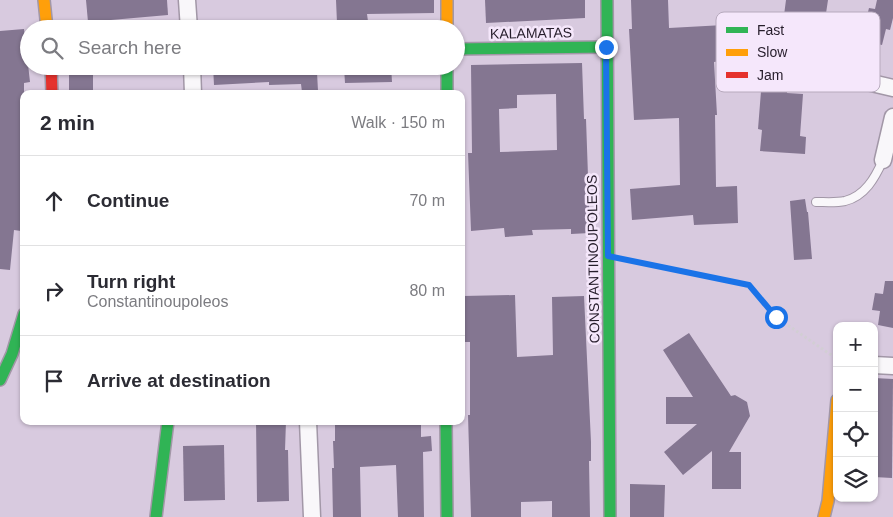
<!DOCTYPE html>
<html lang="en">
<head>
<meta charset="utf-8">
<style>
	:root { --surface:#fff; --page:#f2f2f3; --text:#2b2b33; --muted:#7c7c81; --line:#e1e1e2 }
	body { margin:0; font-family:Arial,sans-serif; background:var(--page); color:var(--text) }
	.controls { position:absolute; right:15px; bottom:15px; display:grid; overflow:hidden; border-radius:10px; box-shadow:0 1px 4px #0004 }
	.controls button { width:45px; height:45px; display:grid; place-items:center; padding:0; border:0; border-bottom:1px solid var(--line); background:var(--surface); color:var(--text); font:25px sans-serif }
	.stop { position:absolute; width:15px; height:15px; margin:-11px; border:4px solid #1a73e8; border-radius:50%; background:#fff }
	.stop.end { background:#1a73e8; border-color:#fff; box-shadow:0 1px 5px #0008 }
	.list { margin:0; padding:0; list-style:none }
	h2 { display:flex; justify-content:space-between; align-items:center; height:65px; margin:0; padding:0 20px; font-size:21px }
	h2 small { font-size:16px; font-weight:400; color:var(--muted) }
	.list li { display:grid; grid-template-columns:32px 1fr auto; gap:15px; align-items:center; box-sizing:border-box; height:90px; padding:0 20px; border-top:1px solid var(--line) }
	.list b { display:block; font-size:19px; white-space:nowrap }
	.list p { margin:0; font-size:16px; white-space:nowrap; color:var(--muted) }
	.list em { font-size:16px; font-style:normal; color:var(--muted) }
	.icon { flex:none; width:28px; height:28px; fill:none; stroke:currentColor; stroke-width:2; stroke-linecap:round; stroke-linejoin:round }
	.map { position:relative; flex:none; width:893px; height:517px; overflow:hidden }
	.search { position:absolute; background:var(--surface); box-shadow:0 1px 4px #0004; left:20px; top:20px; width:445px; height:55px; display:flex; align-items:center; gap:12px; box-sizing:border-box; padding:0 18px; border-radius:28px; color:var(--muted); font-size:19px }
	.panel { position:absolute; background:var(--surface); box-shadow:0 1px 4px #0004; left:20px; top:90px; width:445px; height:335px; border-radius:10px }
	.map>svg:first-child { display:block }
	.building { fill:#847691; fill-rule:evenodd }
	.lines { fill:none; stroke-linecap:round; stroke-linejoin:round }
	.lane-casing { stroke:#a297a7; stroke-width:10 }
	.street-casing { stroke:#a297a7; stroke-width:19 }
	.fast-casing { stroke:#a297a7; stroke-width:14 }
	.slow-casing { stroke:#a297a7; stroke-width:14 }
	.jam-casing { stroke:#a297a7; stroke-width:14 }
	.path { stroke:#d2ced4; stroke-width:3; stroke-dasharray:2.5 2.5; stroke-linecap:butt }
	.lane { stroke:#f9f7fa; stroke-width:8 }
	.street { stroke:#f9f7fa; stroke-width:16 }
	.fast { stroke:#30b455; stroke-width:11 }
	.slow { stroke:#ff9f0a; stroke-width:11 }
	.jam { stroke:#e5322d; stroke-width:11 }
	.route { stroke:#1a73e8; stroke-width:6 }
	.labels { text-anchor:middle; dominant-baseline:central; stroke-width:5; stroke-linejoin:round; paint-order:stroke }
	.street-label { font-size:14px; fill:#261d2b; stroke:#f5e7fb }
	.key { fill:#f5e7fb; stroke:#b7aabd; stroke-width:1 }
	.key-label { font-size:14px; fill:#261d2b }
</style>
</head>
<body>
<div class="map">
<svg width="893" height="517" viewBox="0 0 893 517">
	<rect width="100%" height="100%" fill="#d8cadf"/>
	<!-- building -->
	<g class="building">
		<polygon points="86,0 167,0 168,15 88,22"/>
		<polygon points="336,0 434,0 434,13 367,14 369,29 354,29 354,22 337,23"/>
		<polygon points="485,0 585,0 585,18 486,23"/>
		<polygon points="631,0 668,0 669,28 724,25 725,43 720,43 720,61 714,62 717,115 715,115 716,187 737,186 738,223 694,225 693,215 632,220 630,189 680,185 679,118 634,120 629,29 632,29"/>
		<polygon points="786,0 828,0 825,20 864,28 869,8 875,9 877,0 893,0 893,18 890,30 886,29 882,45 869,42 866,54 817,44 817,47 804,45 802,57 790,55 787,93 803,94 800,136 806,137 805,154 760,151 762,130 758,129 763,66 770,21 783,23"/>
		<polygon points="24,29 30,82 24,83 24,204 21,231 14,230 10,270 0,269 0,31"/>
		<path d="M 582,63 L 584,119 L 586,119 L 590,233 L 571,234 L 571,229 L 532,230 L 533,235 L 505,237 L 504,228 L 471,231 L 468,153 L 472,153 L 471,65 ZM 556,94 L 557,150 L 500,152 L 499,109 L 517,108 L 517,95 Z"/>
		<polygon points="213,66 309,66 309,72 317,72 318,91 302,92 301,84 269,85 269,82 214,85"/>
		<polygon points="344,66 391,66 392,82 345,83"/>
		<rect x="69" y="74" width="24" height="20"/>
		<polygon points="805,199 807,212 808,212 812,259 794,260 790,201"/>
		<polygon points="885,281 893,281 893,328 878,325 880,311 872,310 875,293 883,294"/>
		<polygon points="515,295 517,357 553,355 552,297 584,296 591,442 591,461 589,461 590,517 552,517 552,501 521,502 521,517 471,517 468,415 470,415 470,342 465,342 463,296"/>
		<polygon points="689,333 731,396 735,395 747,402 750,416 729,452 741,452 741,489 712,489 712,451 683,475 664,452 697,424 666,424 666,397 693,397 663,350"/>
		<polygon points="874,378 893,379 892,478 874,477"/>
		<polygon points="256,421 286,421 285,450 288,450 289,501 257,502"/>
		<polygon points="335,421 421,421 421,437 431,436 432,451 423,452 424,517 398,517 396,465 360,467 361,517 333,517 332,468 334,468 333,441 335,441"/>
		<polygon points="224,445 225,500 184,501 183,446"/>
		<polygon points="630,484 665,485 664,517 630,517"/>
	</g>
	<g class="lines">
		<!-- lane casing -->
		<g class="lane-casing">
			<path id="lane" d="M 816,202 C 825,202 836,203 845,201 C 865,196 875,178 883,160"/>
		</g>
		<!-- street casing -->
		<g class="street-casing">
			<g id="street">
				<polyline points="187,0 189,29"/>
				<polyline points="192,66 193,94"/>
				<polyline points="820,71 893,88"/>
				<polyline points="883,160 893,117"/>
				<polyline points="874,365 893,366"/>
				<polyline points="308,421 312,517"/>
			</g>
		</g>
		<!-- fast casing -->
		<g class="fast-casing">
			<g id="fast">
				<polyline points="607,0 610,517"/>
				<polyline points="456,49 606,47"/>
				<polyline points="447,66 447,94"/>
				<polyline points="0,380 12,354 24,314"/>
				<polyline points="446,421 447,517"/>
				<polyline points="156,517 168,421"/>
			</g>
		</g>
		<!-- slow casing -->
		<g class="slow-casing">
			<g id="slow">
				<polyline points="44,0 47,29"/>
				<polyline points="447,0 447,29"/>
				<polyline points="824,517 828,501 837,400"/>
			</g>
		</g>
		<!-- jam casing -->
		<g class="jam-casing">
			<polyline id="jam" points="51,66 52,94"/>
		</g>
		<!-- path -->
		<polyline class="path" points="628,260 749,285 776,317 837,359"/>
		<!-- lane -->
		<use href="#lane" class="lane"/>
		<!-- street -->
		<use href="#street" class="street"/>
		<!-- fast -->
		<use href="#fast" class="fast"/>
		<!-- slow -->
		<use href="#slow" class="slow"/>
		<!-- jam -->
		<use href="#jam" class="jam"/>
	</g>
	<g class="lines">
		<!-- route -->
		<polyline class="route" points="606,47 608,256 749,285 776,317"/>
	</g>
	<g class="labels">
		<!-- street labels -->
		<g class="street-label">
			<text transform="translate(531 33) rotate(-1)">KALAMATAS</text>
			<text transform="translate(593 259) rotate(-91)">CONSTANTINOUPOLEOS</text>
		</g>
	</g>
	<!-- legend -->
	<rect x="716" y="12" width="164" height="80" rx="8" class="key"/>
	<rect x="726" y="27" width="22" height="6" fill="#30b455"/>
	<rect x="726" y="49" width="22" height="7" fill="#ff9f0a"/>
	<rect x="726" y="72" width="22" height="6" fill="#e5322d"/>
	<g class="key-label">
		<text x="757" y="35">Fast</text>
		<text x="757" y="57">Slow</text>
		<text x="757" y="80">Jam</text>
	</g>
</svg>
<div class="controls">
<button>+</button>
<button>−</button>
<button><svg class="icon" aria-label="locate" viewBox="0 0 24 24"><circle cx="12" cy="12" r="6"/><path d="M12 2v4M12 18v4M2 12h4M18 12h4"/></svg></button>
<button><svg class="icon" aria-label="layers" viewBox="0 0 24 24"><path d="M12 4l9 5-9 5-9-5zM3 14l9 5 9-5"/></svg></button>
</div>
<div class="stop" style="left:776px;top:317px"></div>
<div class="stop end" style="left:606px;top:47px"></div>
<div class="search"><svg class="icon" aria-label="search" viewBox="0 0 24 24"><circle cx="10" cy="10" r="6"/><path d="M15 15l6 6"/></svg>Search here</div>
<section class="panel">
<h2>2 min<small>Walk · 150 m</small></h2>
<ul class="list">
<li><svg class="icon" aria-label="ahead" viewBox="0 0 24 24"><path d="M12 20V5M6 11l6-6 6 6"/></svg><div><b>Continue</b></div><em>70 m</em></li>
<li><svg class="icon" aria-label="right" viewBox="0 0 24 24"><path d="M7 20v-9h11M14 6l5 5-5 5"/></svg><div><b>Turn right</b><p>Constantinoupoleos</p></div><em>80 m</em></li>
<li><svg class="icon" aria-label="arrive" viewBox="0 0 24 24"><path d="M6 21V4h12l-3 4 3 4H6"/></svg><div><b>Arrive at destination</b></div></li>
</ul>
</section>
</div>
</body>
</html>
